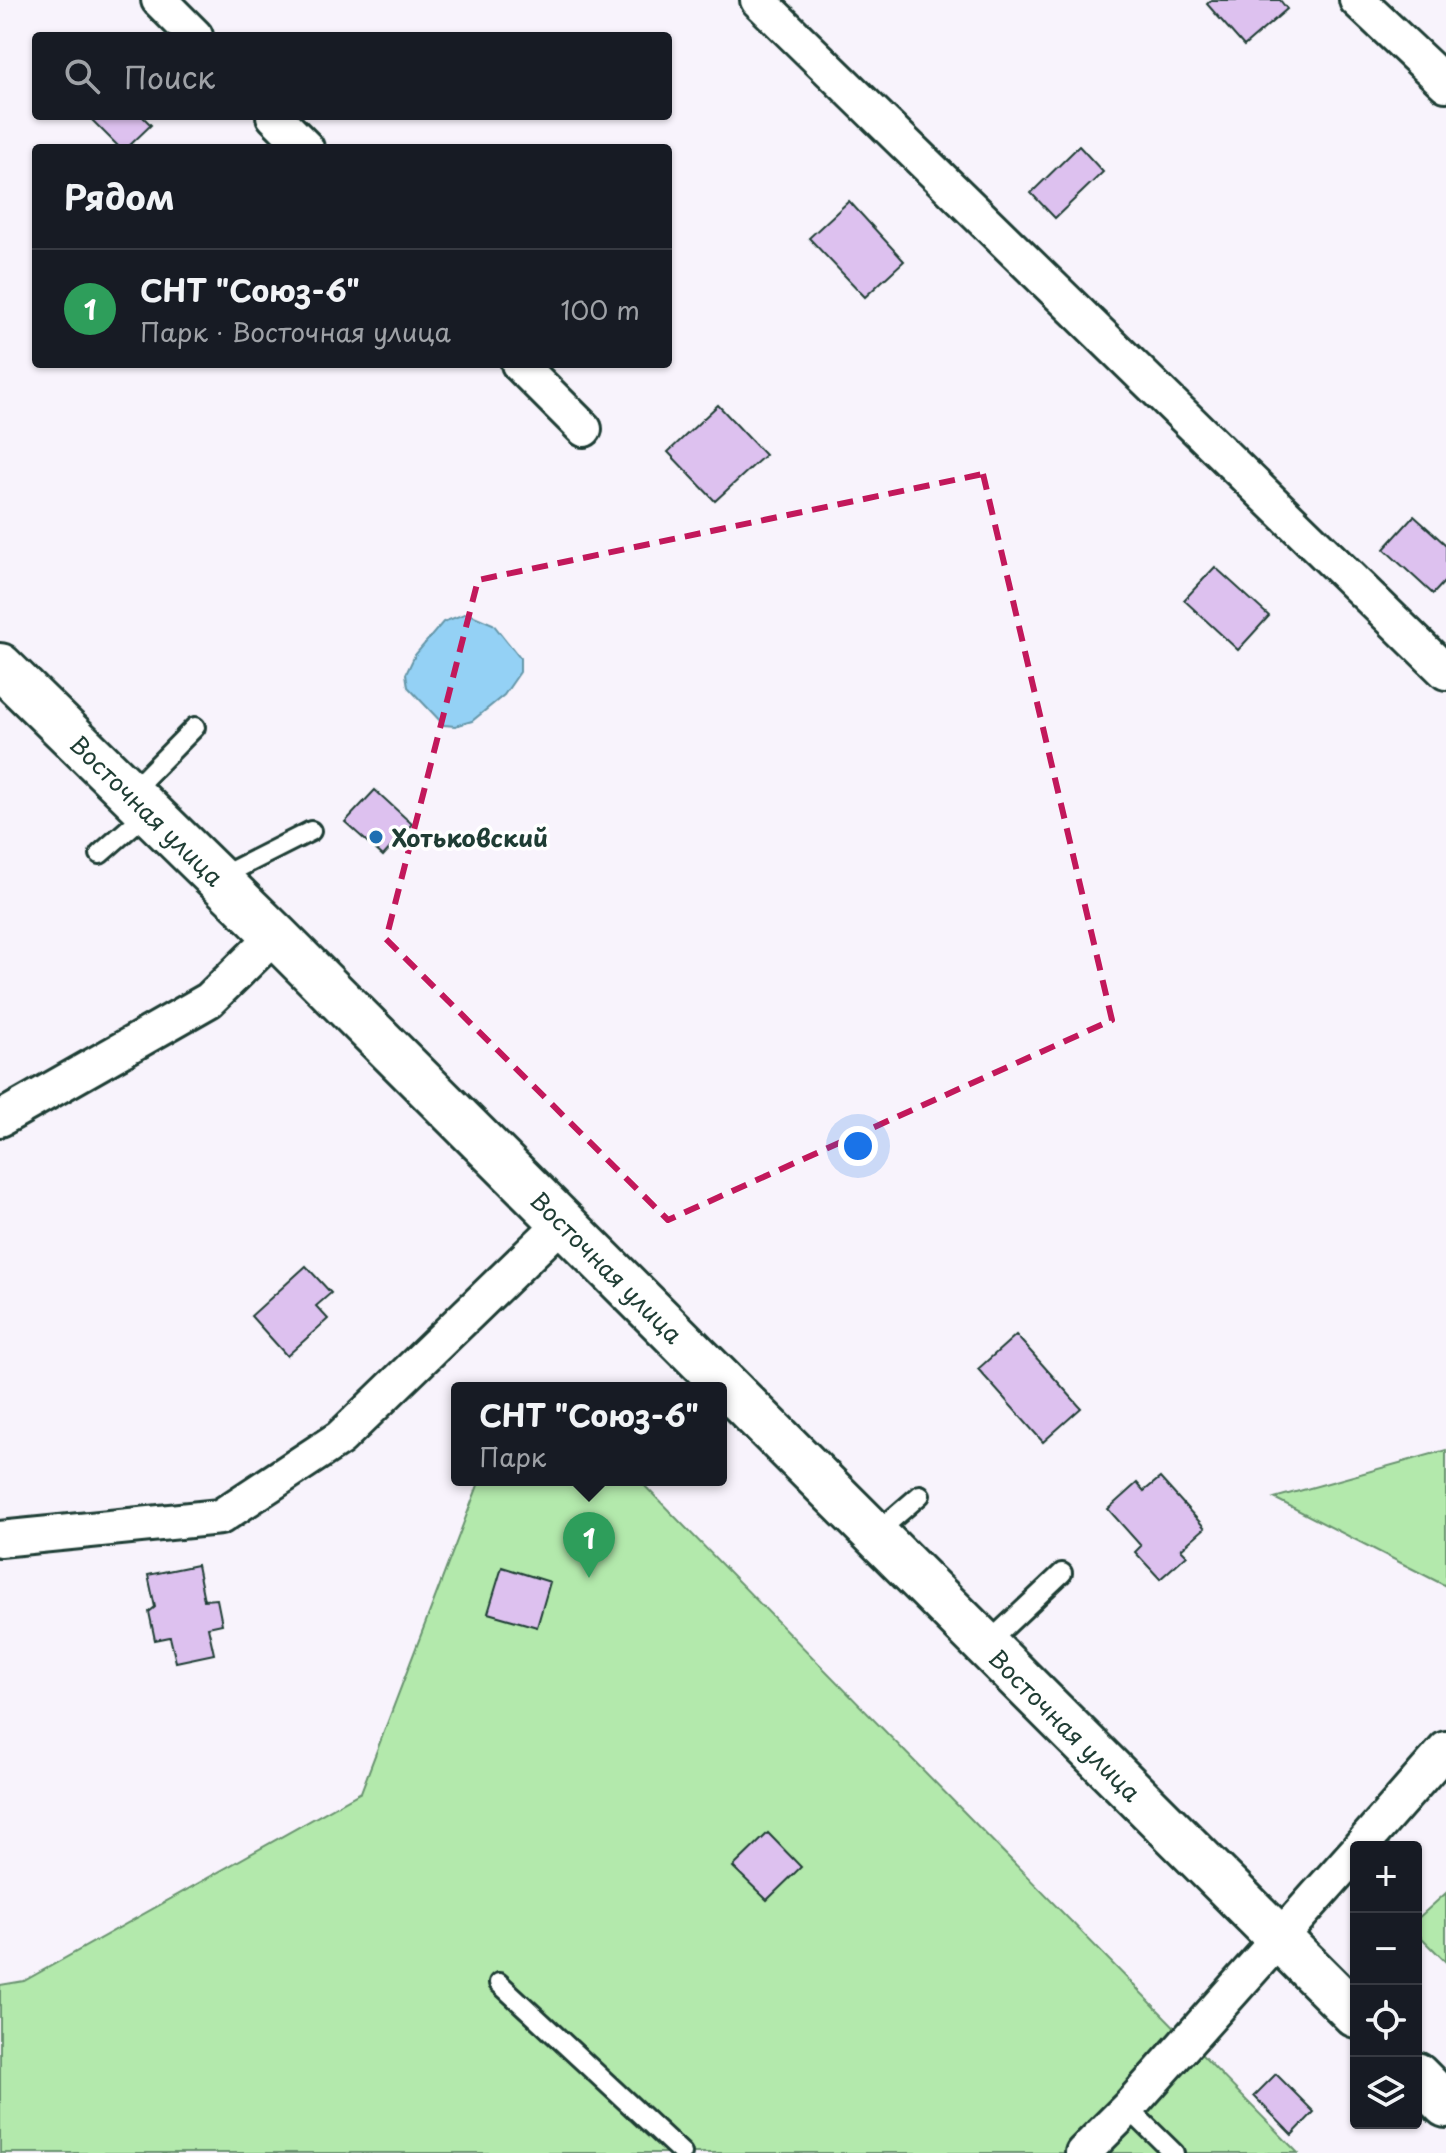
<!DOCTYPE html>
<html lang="ru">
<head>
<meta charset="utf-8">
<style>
	:root { --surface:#171b24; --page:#242831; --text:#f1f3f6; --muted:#9ea1a6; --line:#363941; --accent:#1f6fb2 }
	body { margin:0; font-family:"Playpen Sans",sans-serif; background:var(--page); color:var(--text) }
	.controls { position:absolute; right:24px; bottom:24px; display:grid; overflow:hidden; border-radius:8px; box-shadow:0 2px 6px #0004 }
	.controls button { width:72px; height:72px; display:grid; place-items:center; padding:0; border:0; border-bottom:2px solid var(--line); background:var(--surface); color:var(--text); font:40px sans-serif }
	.you { position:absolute; left:858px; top:1146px; width:28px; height:28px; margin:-20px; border:6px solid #fff; border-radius:50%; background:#1a73e8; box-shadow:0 0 0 12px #1a73e833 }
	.badge { display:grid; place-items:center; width:52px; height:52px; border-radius:50%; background:var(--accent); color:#fff; font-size:26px; font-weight:700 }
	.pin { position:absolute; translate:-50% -66px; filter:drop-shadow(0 2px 4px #0008) }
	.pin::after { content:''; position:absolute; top:42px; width:28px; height:24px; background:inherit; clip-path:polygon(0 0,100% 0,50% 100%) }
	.popup { position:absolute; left:451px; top:1382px; width:276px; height:104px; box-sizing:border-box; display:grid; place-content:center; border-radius:8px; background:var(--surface); filter:drop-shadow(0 2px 6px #0005); font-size:26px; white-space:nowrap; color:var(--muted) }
	.popup b { font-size:30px; color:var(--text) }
	.popup::after { content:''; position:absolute; left:50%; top:100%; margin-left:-16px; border:16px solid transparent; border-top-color:var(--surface) }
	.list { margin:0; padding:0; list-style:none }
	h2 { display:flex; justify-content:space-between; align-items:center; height:104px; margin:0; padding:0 32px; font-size:34px }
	h2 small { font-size:26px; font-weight:400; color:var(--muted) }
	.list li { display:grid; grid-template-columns:52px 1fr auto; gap:24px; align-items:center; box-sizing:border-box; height:120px; padding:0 32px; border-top:2px solid var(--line) }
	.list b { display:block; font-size:30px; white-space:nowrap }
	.list p { margin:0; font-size:26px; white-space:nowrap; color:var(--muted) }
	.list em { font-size:26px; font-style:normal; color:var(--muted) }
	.icon { flex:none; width:44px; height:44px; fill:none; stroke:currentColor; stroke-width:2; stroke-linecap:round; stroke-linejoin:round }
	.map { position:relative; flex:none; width:1446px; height:2153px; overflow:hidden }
	.search { position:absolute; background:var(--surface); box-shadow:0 2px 6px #0004; left:32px; top:32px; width:640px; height:88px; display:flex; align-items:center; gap:20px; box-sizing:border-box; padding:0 28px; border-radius:8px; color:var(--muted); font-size:30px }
	.panel { position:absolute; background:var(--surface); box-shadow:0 2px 6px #0004; left:32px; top:144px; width:640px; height:224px; border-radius:8px }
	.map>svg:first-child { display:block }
	.green { fill:#b3e9ac; stroke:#699370; stroke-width:2 }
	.water { fill:#94d1f5; stroke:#6596a8; stroke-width:2 }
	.building { fill:#ddc1ef; stroke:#1f3d34; stroke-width:2 }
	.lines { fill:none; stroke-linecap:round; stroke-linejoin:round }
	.lane-casing { stroke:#1f3d34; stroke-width:24 }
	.street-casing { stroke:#1f3d34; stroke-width:40 }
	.secondary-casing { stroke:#1f3d34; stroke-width:50 }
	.lane { stroke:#fff; stroke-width:18 }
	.street { stroke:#fff; stroke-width:34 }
	.secondary { stroke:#fff; stroke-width:44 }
	.marked { fill:none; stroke:#c2185b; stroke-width:6; stroke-dasharray:16 10; stroke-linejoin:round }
	.poi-dot { fill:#1f6fb2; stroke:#fff; stroke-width:3 }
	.labels { text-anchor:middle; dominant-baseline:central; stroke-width:7; stroke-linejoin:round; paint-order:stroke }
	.street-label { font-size:24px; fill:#1f3d34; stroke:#fff }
	.poi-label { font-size:24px; font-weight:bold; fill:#1f3d34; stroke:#fff; text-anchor:start }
</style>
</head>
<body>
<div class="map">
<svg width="1446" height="2153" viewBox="0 0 1446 2153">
	<rect width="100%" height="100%" fill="#f8f3fc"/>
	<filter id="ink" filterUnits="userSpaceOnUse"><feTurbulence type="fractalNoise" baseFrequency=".0125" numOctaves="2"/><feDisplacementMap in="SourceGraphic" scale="16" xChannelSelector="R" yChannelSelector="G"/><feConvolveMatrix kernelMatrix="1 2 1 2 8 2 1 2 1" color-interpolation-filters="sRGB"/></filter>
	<g filter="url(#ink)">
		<!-- green -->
		<g class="green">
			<polygon points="1446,1450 1446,1586 1274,1498"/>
			<polygon points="480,1480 639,1480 1298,2153 0,2153 0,1985 24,1981 361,1792"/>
			<polygon points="1446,1893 1446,1962 1416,1932 1416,1920"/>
		</g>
		<!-- water -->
		<polygon class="water" points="467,613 493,624 520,658 520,672 504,695 472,721 455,726 444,725 408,687 406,674 415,655 443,622"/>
		<!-- building -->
		<g class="building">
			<polygon points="1211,0 1280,0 1287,9 1244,46 1207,4"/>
			<polygon points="88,116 142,116 151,125 127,148 120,148"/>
			<polygon points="1079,146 1103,172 1055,218 1031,193"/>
			<polygon points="849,201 904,261 865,297 809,238"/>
			<polygon points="718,405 765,455 715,501 668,452"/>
			<polygon points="1414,516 1446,545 1446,580 1433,594 1384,549"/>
			<polygon points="1215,567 1269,616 1238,650 1184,600"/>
			<polygon points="375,790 412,824 383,856 345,822"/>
			<polygon points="306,1266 331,1293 316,1306 328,1319 287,1356 251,1316"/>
			<polygon points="1016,1335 1081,1408 1043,1442 978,1369"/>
			<polygon points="1160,1478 1205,1528 1181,1549 1187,1555 1160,1579 1135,1552 1141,1546 1108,1509 1137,1483 1144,1491"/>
			<polygon points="197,1565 204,1600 217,1599 222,1624 208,1627 214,1654 176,1662 170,1637 155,1640 149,1612 155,1607 148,1575"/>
			<polygon points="502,1567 550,1582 537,1627 488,1613"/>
			<polygon points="768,1833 801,1867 767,1900 733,1867"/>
			<polygon points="1276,2074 1314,2112 1292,2135 1254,2096"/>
		</g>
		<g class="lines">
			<!-- lane casing -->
			<g class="lane-casing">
				<g id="lane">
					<polyline points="130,793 195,727"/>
					<polyline points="100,854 149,811"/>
					<polyline points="218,878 311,831"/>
					<polyline points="875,1534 920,1495"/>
					<polyline points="986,1645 1062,1573"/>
					<polyline points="499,1983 682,2153"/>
					<polyline points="1128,2108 1174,2153"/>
				</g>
			</g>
			<!-- street casing -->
			<g class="street-casing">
				<g id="street">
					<polyline points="159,0 195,36"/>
					<polyline points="758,0 1446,672"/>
					<polyline points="1357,0 1446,84"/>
					<polyline points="274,116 306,148"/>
					<polyline points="519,364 584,429"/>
					<polyline points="0,1119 209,1000 275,935"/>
					<polyline points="0,1539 220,1517 340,1438 563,1222"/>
					<polyline points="1360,1847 1446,1749"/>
					<polyline points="1083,2153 1128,2108 1356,1852"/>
				</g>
			</g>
			<!-- secondary casing -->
			<g class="secondary-casing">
				<g id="secondary">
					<path id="s1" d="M 0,666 L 275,935 L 1356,2015"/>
					<polyline points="1416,2075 1446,2105"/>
				</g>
			</g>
			<!-- lane -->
			<use href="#lane" class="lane"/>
			<!-- street -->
			<use href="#street" class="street"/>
			<!-- secondary -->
			<use href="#secondary" class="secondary"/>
		</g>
	</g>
	<!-- marked area -->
	<path class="marked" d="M 983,474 L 1112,1020 L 668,1220 L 386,939 L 478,580 Z"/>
	<!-- markers -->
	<circle class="poi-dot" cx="376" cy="837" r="8"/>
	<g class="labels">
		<!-- street labels -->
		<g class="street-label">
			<text stroke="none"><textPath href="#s1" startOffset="206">Восточная улица</textPath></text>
			<text stroke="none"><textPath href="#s1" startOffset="854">Восточная улица</textPath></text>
			<text stroke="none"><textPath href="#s1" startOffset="1502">Восточная улица</textPath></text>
		</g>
		<!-- poi labels -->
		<g class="poi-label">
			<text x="392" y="837">Хотьковский</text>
		</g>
	</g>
</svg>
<div class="controls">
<button>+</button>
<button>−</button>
<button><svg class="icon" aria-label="locate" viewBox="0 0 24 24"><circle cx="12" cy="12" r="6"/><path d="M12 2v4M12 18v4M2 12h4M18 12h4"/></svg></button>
<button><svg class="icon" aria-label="layers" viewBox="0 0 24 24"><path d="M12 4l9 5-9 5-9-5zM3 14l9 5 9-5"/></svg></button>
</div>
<div class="you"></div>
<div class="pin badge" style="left:589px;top:1578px;background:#2e9e5b">1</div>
<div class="popup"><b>СНТ &quot;Союз-6&quot;</b>Парк</div>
<div class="search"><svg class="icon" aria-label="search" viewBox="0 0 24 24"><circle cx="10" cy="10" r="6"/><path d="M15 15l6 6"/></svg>Поиск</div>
<section class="panel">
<h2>Рядом<small></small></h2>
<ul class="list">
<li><span class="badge" style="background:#2e9e5b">1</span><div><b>СНТ &quot;Союз-6&quot;</b><p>Парк · Восточная улица</p></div><em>100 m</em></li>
</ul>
</section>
</div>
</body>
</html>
